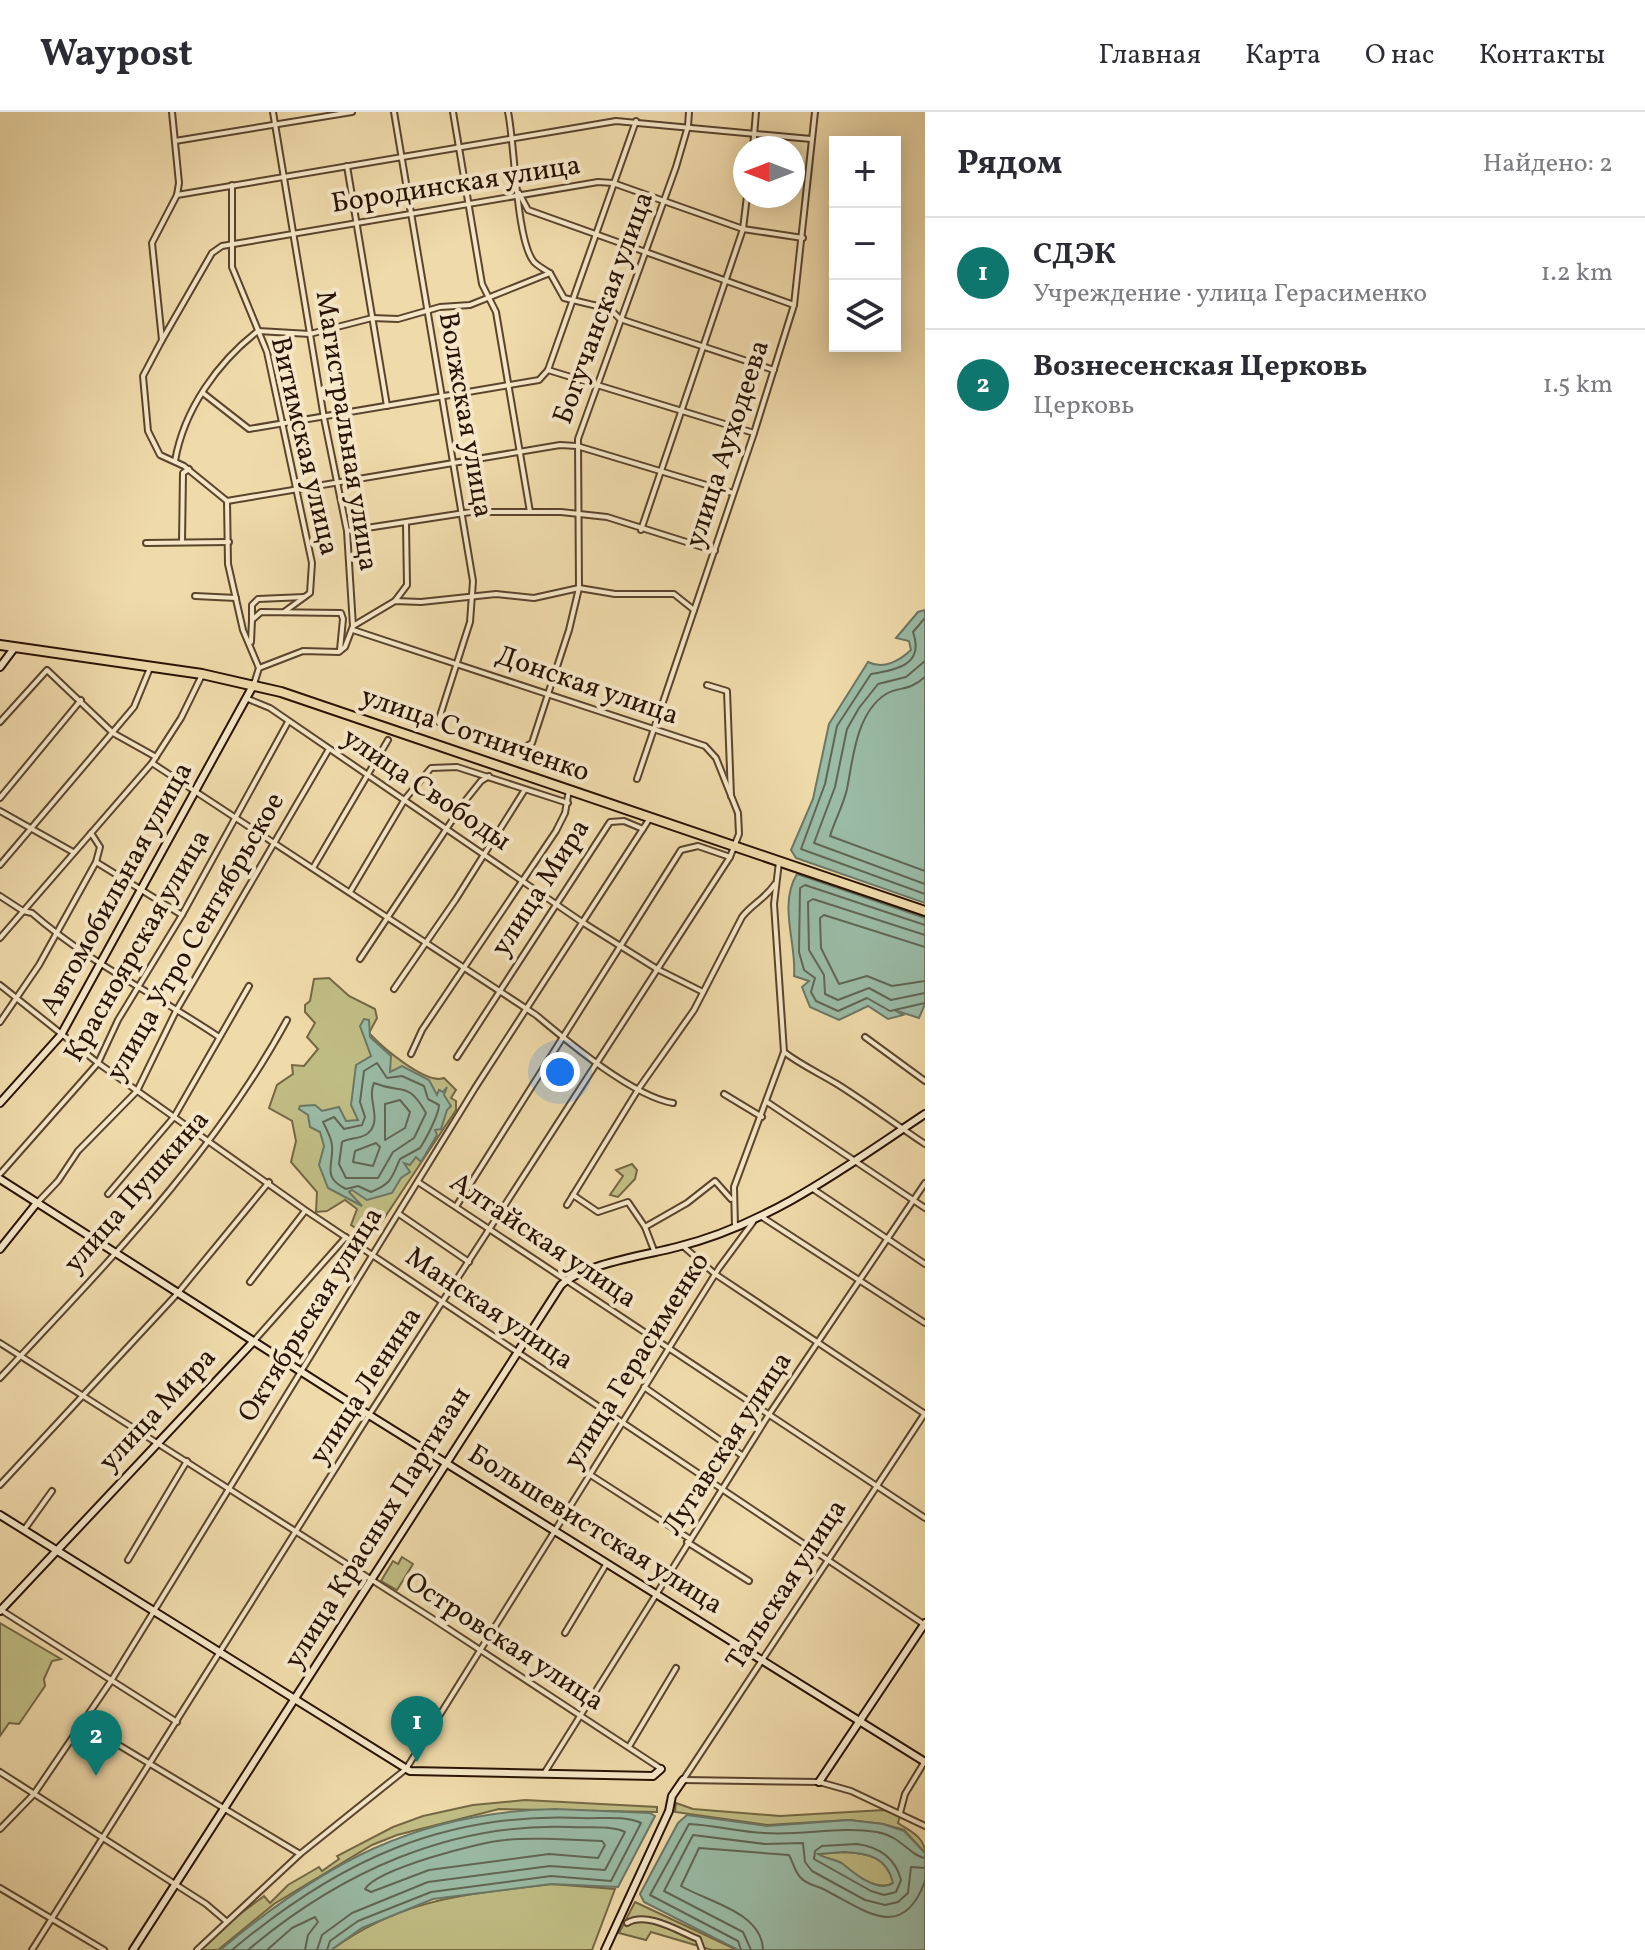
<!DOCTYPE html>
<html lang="ru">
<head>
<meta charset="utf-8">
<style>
	:root { --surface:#fff; --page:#f7f7f7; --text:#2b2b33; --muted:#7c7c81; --line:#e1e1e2; --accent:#0f766e }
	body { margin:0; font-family:Vollkorn,serif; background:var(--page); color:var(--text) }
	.controls { position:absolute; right:24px; top:24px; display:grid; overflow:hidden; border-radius:0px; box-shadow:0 4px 20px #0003 }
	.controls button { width:72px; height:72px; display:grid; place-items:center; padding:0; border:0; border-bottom:2px solid var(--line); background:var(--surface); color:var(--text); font:40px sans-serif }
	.compass { position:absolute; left:733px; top:24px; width:72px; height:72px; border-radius:50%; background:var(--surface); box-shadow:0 4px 20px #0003; rotate:270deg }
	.you { position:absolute; left:560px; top:960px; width:28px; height:28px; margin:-20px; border:6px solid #fff; border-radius:50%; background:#1a73e8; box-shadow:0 0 0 12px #1a73e833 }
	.badge { display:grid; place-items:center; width:52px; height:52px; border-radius:50%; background:var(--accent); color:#fff; font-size:26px; font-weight:700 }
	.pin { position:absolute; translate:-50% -66px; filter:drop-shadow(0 2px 4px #0008) }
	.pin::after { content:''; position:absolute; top:42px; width:28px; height:24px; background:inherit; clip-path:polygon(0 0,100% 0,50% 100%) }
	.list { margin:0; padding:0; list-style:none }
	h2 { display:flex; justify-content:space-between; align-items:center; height:104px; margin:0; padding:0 32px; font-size:34px }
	h2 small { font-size:26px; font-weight:400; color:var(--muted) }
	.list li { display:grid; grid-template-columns:52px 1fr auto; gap:24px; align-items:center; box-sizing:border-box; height:112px; padding:0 32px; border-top:2px solid var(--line) }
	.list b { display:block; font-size:30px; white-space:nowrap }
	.list p { margin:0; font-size:26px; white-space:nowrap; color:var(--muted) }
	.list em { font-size:26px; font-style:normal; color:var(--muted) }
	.icon { flex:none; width:44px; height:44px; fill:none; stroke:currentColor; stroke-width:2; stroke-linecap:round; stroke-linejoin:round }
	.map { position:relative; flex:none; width:925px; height:1838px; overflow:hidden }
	header { display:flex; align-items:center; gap:48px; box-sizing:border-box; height:112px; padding:0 40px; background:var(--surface); border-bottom:2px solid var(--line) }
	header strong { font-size:38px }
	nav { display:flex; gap:44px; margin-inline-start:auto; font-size:28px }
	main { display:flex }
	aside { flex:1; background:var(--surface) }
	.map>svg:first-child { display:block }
	.green { fill:#c0bd84; stroke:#746844; stroke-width:2 }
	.water { fill:#9abba6; stroke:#6c7765; stroke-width:2; fill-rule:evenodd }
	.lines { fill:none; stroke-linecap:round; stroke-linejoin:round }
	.shore { stroke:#616654; stroke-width:2 }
	.street-casing { stroke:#5a442d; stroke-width:8 }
	.secondary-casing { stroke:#281203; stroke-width:10 }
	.primary-casing { stroke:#281203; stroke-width:12 }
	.street { stroke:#f5e7c8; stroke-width:4 }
	.secondary { stroke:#f5e7c8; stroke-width:6 }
	.primary { stroke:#efdaaa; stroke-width:8 }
	.labels { text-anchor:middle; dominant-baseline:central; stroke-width:8; stroke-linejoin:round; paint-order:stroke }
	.street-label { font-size:28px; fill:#281203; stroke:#f5e7c8 }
</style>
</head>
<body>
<header>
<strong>Waypost</strong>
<nav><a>Главная</a><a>Карта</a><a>О нас</a><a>Контакты</a></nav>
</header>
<main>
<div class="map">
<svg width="925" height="1838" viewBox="0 0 925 1838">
	<rect width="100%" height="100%" fill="#efdaaa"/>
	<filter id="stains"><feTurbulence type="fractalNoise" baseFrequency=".0025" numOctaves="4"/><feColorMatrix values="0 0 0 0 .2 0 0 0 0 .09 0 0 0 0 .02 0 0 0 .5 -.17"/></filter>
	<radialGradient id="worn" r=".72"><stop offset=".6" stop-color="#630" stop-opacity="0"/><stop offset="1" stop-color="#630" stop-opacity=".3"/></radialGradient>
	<!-- green -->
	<g class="green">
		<path d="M 329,866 L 349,884 L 375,897 L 377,906 L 369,921 C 382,935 426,973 444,966 L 456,978 L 451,986 L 456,989 L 456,998 L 373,1123 L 368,1124 L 351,1113 L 357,1097 L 345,1088 L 327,1099 L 316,1100 L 317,1080 L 291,1050 L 296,1029 L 292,1009 L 269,996 L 277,973 L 293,962 L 292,953 L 304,954 L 318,937 L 307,925 L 315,911 L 305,900 L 305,893 L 310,889 L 314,867 Z"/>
		<polygon points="632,1052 637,1058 635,1067 618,1085 610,1083 623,1064 616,1058"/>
		<polygon points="402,1445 413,1452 397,1478 381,1469 393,1449 398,1452"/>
		<polygon points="0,1511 61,1547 52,1549 44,1567 45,1574 19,1612 9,1611 0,1624"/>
		<polygon points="525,1688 657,1695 657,1700 499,1697 397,1723 372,1733 274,1792 218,1838 200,1838 228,1811 264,1784 270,1791 288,1773 319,1755 322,1759 339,1747 337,1744 393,1715 423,1704 473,1693"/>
		<path d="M 676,1691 L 693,1697 L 780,1704 L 884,1698 L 900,1704 L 898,1711 C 910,1719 925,1725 925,1741 L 904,1718 L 883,1712 L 849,1708 L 767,1713 L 675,1700 Z"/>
		<path d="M 844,1740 C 868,1741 887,1745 894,1770 C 879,1782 853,1761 842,1752 C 836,1747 824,1746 817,1742 Z"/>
		<path d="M 551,1772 L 615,1777 L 592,1838 L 331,1838 C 405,1785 465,1783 551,1772 Z"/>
		<polygon points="635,1790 737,1838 712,1838 651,1820 646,1828 619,1821"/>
	</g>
	<!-- water -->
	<g class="water">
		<path d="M 925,498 L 925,791 L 796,746 L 791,738 L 813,687 L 829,612 L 868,550 C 884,558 899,549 911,538 L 909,529 L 896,526 L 918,500 Z"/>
		<path d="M 797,762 L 925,806 L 925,892 L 919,906 L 894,898 L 903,903 L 888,907 L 868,894 L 839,908 L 810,895 L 802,875 L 809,869 L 794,864 C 797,832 778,793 797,762 Z"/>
		<polygon points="364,907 369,908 370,925 391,944 390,960 402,954 429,968 437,983 439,978 443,980 447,975 444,983 451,994 447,998 441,1017 435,1018 437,1023 421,1050 416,1045 410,1053 404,1051 410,1060 401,1066 392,1081 367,1088 352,1078 349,1080 362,1094 328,1076 319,1053 324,1034 320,1020 310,1015 308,1003 299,997 300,994 315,993 322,999 339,995 346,1009 358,1008 351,993 356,953 371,944 360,914"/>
		<path d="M 555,1697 L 650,1701 L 655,1704 L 618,1775 L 551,1772 L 433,1787 L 362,1816 L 331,1838 L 220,1838 C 324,1751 417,1700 555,1697 Z"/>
		<path d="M 687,1703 L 767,1714 L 849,1708 L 883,1712 L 904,1719 L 925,1741 L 925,1838 L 738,1838 L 644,1790 L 640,1782 L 678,1711 ZM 844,1740 C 868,1741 887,1745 893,1771 C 878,1782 854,1761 843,1752 C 836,1747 825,1747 818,1742 Z"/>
	</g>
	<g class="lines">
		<!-- shore -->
		<g class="shore">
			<path d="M 925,506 L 913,520 C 925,553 896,558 871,562 L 837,614 L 825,672 L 801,737 L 925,782"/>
			<polyline points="925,549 906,565 878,572 859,596 847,617 835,675 814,731 925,772"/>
			<path d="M 925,565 C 908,580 900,574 886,582 C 856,601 853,647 847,677 C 843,694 835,708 830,724 L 925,759"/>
			<polyline points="925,813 805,773 800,776 799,840 804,858 815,866 811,880 816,889 838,899 867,886 890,899 925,891"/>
			<polyline points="925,823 813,787 808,790 809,838 824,863 825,882 838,888 869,876 891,888 925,881"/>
			<polyline points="925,835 824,803 820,806 821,836 839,872 867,864 892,874 925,869"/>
			<path d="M 377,951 L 387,966 L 402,964 L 424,974 L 428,987 L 439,993 C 439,1002 426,1027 420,1036 L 400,1047 C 391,1067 392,1071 371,1080 L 358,1074 L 346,1077 C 321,1065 334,1053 332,1033 C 331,1025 326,1016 323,1010 L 334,1005 L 344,1017 L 362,1013 L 365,1005 L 360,990 L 364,959 Z"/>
			<path d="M 374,971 C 404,983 407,968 426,1001 L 414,1026 L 393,1040 L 378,1066 L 346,1066 L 339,1052 L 342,1030 C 349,1026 360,1027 367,1022 C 384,1009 366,987 374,971 Z"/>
			<polygon points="400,988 410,1000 405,1016 385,1028 385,992"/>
			<polygon points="376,1031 380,1035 373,1054 353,1050 355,1039"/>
			<path d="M 555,1727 L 602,1729 L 605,1733 L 598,1746 L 549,1742 L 429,1758 L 371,1780 L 365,1777 C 377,1757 479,1730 505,1728 C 521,1726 538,1727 555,1727 Z"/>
			<path d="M 857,1732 C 879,1735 895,1745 901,1768 L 896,1780 L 884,1783 L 871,1779 L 814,1747 L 815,1739 L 822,1734 Z"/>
			<path d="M 232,1838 C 337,1750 442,1700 581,1706 C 599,1707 625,1703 641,1711 L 611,1769 L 551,1764 L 431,1780 L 358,1809 L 330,1829 L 327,1838"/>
			<path d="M 248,1838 C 339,1761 450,1710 571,1715 C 587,1716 612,1713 625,1720 L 605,1758 L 550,1754 L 428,1770 L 352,1801 L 322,1823 L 317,1838"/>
			<polyline points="267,1838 292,1816 315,1805 318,1810 308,1823 305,1838"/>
			<path d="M 741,1838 L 738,1829 L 650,1783 L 689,1712 C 714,1713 739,1720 764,1721 C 802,1724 839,1714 877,1720 C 901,1724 910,1744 925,1746"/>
			<polyline points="751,1838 743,1820 664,1779 693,1723 765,1732 803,1731 805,1750 812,1759 865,1788 885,1793 898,1790 908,1781 911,1755 925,1756"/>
			<path d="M 763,1838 C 762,1800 708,1790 681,1774 L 699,1736 L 789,1743 C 793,1750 794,1758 800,1765 C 806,1772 813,1773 821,1776 C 862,1796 902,1833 925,1769"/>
		</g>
		<!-- street casing -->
		<g class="street-casing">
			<g id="street">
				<polyline points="172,0 179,71 177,83 152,131 162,228 143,264 148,319 160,343 184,354 227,389 228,452 243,518 259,556"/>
				<polyline points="394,0 473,469 470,510 438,610"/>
				<polyline points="453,0 482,172 496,200 530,400"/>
				<path d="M 508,0 C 515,32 516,129 534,150 C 538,154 545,158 550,161"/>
				<polyline points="175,29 352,0"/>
				<polyline points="753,36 756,0"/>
				<polyline points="347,54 387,294"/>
				<polyline points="232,73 232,155 267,240 312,451 310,481 284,500"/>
				<polyline points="519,81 528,98 794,193"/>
				<polyline points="177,83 616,9 811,27"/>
				<polyline points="162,228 212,141 222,134 598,70 613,71 743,117 803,126"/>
				<polyline points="548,258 636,9"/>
				<polyline points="203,281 249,317 539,268 548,258 754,321"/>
				<path d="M 175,349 C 184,297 218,250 258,219 L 310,222 L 372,206 L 398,207 L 440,195 L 470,193 L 550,161 L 564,186 L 610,197 L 620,207 L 774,258"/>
				<polyline points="227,389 560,333 577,334 733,381"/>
				<polyline points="641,418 743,117 747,84"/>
				<polyline points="347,419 471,400 561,400 607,405 715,439"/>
				<polyline points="182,430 183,361 189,357"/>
				<polyline points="146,431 229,430"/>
				<polyline points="195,484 236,486"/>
				<polyline points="395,489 407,473 406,412"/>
				<polyline points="252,508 252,493 258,487 304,485"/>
				<polyline points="353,514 395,489 421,490 496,482 534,486 579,476 615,482 674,482 694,498"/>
				<polyline points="251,530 252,508 261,500 341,501 343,507 340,538"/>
				<polyline points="254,572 259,556 303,539 339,540 345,535 353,514 347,419 324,306 273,0"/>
				<polyline points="707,573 727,579 731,684"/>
				<polyline points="248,587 270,596 582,810 657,857 703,880"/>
				<polyline points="0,610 47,558 113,621 156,645"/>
				<polyline points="523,636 532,631 569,518 579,476 578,327 676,55 688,14 689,0"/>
				<path d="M 152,651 L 536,903 C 567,929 632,984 673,991"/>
				<polyline points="637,667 754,321 794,193 815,0"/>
				<polyline points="0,686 81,588"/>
				<polyline points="0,699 73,740"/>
				<polyline points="96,750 182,803"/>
				<polyline points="0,753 134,595 150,556"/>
				<polyline points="313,756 388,628"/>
				<polyline points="350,780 405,687 431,656 457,655 568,691"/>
				<path d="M 0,784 L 23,799 L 32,801 C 89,851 157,883 219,925"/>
				<polyline points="0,826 152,651 181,606 202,563"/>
				<polyline points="360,847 465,689 481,669 489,664"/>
				<polyline points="0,873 98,951 305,1098 925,1513"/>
				<polyline points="394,877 456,787 524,679"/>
				<polyline points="0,910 39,853 96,750 100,735 91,721"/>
				<polyline points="865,925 925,969"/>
				<path d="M 784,940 C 801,953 819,961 837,972 C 866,990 896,1013 925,1032"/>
				<polyline points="411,942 422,918 556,719 565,701 569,678"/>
				<polyline points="457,945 610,710 624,709 643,717"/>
				<polyline points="724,982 762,1005"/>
				<polyline points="767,990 925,1096"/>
				<polyline points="0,1062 98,951 118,908 182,803 288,610"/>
				<polyline points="418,1070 925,1406"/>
				<polyline points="813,1077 925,1152"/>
				<polyline points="108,1082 174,1005 249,874"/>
				<polyline points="573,1083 598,1100 628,1090 645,1115 655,1141"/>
				<polyline points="38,1090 58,1069 78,1039 137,979 176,899 329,637"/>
				<polyline points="457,1093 681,738 698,734 730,745"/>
				<path d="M 567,1093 L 639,976 L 694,898 L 742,805 C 753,791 764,788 775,772"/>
				<polyline points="399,1102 469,1150"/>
				<polyline points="762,1105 925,1211"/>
				<polyline points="645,1115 687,1091 715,1069 731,1087"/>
				<polyline points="735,1115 734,1075 784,940 774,792 779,750"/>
				<polyline points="683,1134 715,1162 925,1302"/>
				<polyline points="250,1170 305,1099"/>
				<polyline points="253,1230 346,1125"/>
				<polyline points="0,1231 430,1505 660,1656"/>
				<path d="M 0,1266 C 104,1154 214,1043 287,908"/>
				<polyline points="644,1275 743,1344"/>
				<polyline points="589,1362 690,1427"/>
				<polyline points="0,1373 177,1182 269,1070"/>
				<polyline points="24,1418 52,1379"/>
				<polyline points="687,1430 749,1469"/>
				<polyline points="128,1448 187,1349"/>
				<polyline points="1,1498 177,1610"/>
				<polyline points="565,1521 607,1451"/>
				<polyline points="82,1611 300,1742"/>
				<polyline points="630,1633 676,1556"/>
				<polyline points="0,1660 206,1792 226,1809"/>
				<polyline points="545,1660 768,1304 925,1071"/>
				<polyline points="683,1668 925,1301"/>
				<polyline points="683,1668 819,1670 851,1679 925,1714"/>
				<polyline points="900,1701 905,1682 925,1649"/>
				<polyline points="0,1717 34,1682 111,1569 475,976 650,706"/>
				<polyline points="0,1776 104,1838"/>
				<path d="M 627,1811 C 647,1799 678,1819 698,1827 L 702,1838"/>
				<polyline points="32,1838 369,1303 730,745 739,722 738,701 716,646 705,634 353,518"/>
				<polyline points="197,1838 300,1742 406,1657 719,1156 753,1110"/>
			</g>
		</g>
		<!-- secondary casing -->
		<g class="secondary-casing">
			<g id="secondary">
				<polyline points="0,555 15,535"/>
				<polyline points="0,991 61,923 254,572"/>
				<polyline points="0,1067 369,1303 925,1650"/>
				<polyline points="0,1137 36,1092"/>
				<polyline points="0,1403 410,1659 653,1664 661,1657"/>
				<polyline points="0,1499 253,1230"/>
				<polyline points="819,1670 925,1511"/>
				<path d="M 133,1838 L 561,1173 C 583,1152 647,1143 677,1135 C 770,1112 847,1054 925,1002"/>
				<polyline points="605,1838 669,1699 672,1684 683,1668"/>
			</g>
		</g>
		<!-- primary casing -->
		<g class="primary-casing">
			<polyline id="primary" points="0,533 202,562 281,580 925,799"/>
		</g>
		<!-- street -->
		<use href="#street" class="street"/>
		<!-- secondary -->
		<use href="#secondary" class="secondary"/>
		<!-- primary -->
		<use href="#primary" class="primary"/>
	</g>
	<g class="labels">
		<!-- street labels -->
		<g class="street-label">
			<text transform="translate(456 73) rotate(-9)">Бородинская улица</text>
			<text transform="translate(604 196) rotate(-70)">Богучанская улица</text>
			<text transform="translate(465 303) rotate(80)">Волжская улица</text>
			<text transform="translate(346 319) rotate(81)">Магистральная улица</text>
			<text transform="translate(728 332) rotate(-72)">улица Ауходеева</text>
			<text transform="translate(304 334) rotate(77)">Витимская улица</text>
			<text transform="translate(587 574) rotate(19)">Донская улица</text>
			<text transform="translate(475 623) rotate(19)">улица Сотниченко</text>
			<text transform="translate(426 678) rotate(34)">улица Свободы</text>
			<text transform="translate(541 776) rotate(-57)">улица Мира</text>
			<text transform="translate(117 777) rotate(-61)">Автомобильная улица</text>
			<text transform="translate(196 825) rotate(-60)">улица Утро Сентябрьское</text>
			<text transform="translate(138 834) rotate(-60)">Красноярская улица</text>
			<text transform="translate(137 1080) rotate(-49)">улица Пушкина</text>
			<text transform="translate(543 1129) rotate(34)">Алтайская улица</text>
			<text transform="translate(489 1197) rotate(34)">Манская улица</text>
			<text transform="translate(311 1203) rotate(-58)">Октябрьская улица</text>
			<text transform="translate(637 1249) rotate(-58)">улица Герасименко</text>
			<text transform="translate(366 1274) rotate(-57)">улица Ленина</text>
			<text transform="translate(158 1298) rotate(-47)">улица Мира</text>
			<text transform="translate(728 1332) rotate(-57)">Лугавская улица</text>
			<text transform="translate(378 1416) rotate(-58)">улица Красных Партизан</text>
			<text transform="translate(595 1418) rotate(32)">Большевистская улица</text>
			<text transform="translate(787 1473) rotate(-57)">Тальская улица</text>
			<text transform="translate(504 1530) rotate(33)">Островская улица</text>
		</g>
	</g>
	<rect width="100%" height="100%" filter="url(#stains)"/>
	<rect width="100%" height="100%" fill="url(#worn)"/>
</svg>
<div class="controls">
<button>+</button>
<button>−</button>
<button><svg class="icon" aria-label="layers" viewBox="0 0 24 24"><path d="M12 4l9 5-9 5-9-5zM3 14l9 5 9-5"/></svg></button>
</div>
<svg class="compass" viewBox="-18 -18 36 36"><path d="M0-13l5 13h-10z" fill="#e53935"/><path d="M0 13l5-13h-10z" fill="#7c7c81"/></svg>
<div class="you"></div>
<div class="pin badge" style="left:417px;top:1650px">1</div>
<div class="pin badge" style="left:96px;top:1664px">2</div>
</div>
<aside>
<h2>Рядом<small>Найдено: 2</small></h2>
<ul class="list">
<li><span class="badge">1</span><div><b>СДЭК</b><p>Учреждение · улица Герасименко</p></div><em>1.2 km</em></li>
<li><span class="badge">2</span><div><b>Вознесенская Церковь</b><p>Церковь</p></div><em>1.5 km</em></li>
</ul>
</aside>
</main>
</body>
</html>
